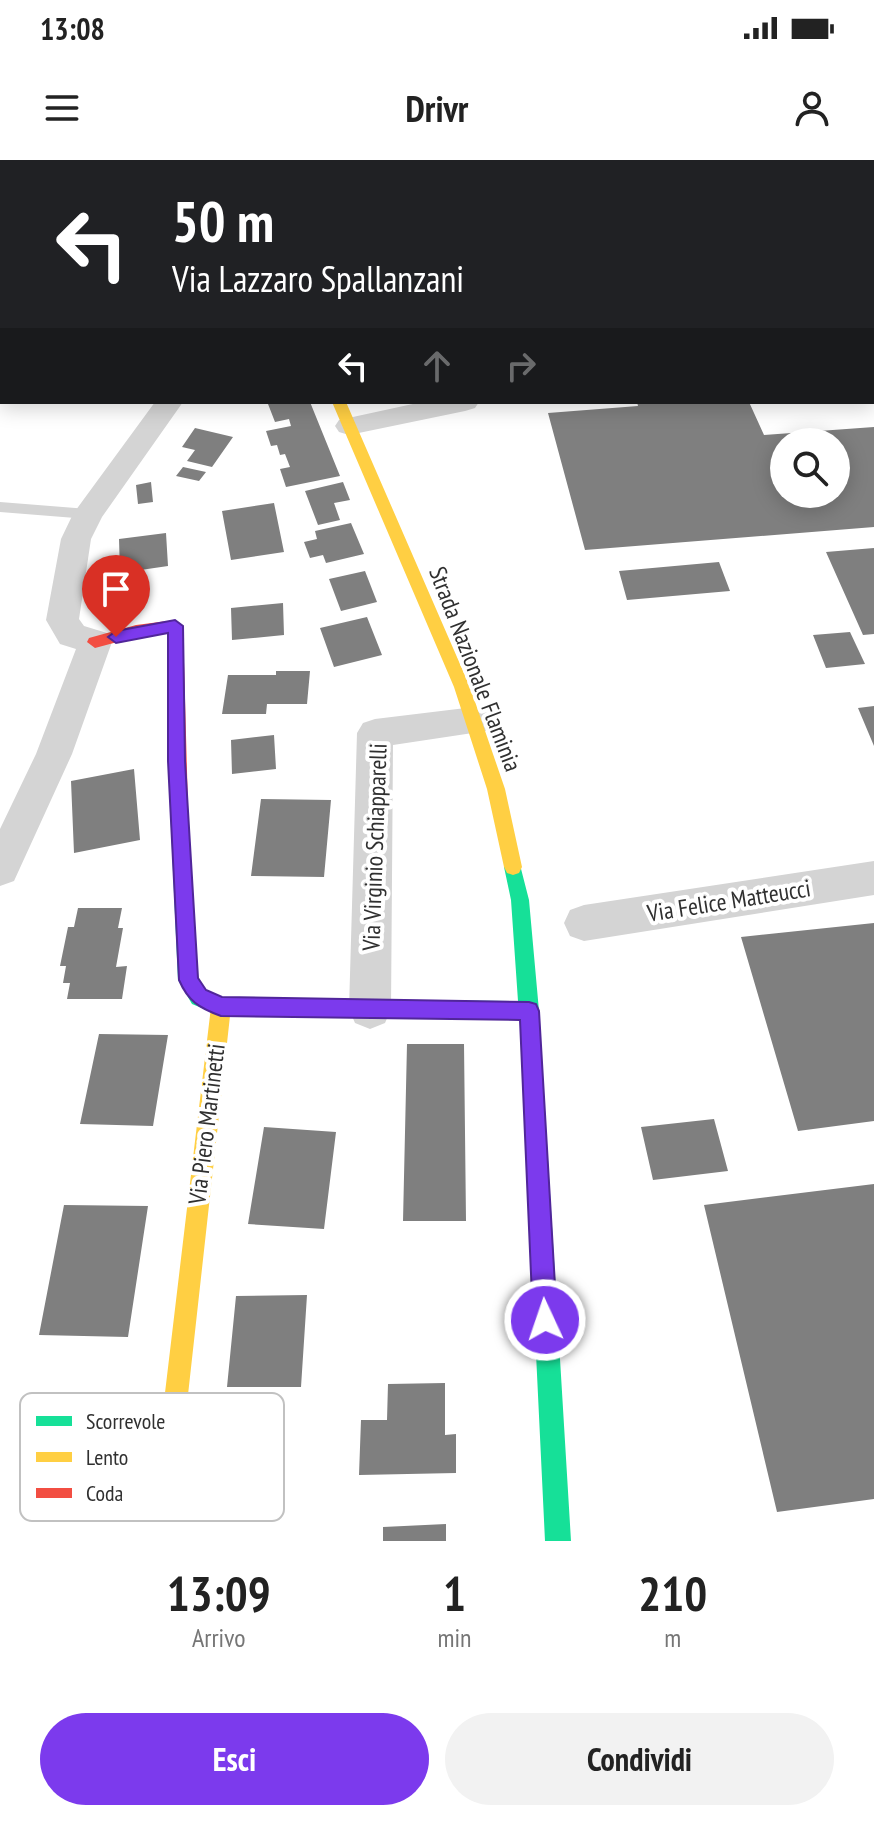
<!DOCTYPE html>
<html lang="it">
<head>
<meta charset="utf-8">
<style>
  :root { --surface:#fff; --page:#f2f2f2; --text:#222; --muted:#767676; --accent:#7c3aed }
  body { margin:0; font-family:"PT Sans Narrow",sans-serif; background:var(--page); color:var(--text); height:100vh; display:flex; flex-direction:column; font-size:30px; white-space:nowrap }
  * { box-sizing:border-box; margin:0 }
  p { font-size:26px; color:var(--muted) }
  .icon { flex:none; width:44px; height:44px; fill:none; stroke:currentColor; stroke-width:2; stroke-linecap:round; stroke-linejoin:round }
  .map { position:relative; height:1381px; overflow:hidden }
  .details { display:flex; flex-direction:column; background:var(--surface); flex:1 }
  .details>* { flex:none }
  .guide { position:absolute; left:0px; top:0px; width:874px; height:244px; box-shadow:0 4px 20px #0003; background:#202124; color:#fff; overflow:hidden }
  .fabs { position:absolute; left:770px; top:268px; display:grid; gap:16px }
  .fabs a { display:grid; place-items:center; width:80px; height:80px; border-radius:50%; background:var(--surface); box-shadow:0 4px 20px #0003; font-size:40px }
  .pin { position:absolute; display:grid; place-items:center; width:68px; height:68px; color:#fff; margin:-82px -34px; border-radius:50% 50% 50% 0; rotate:-45deg; box-shadow:0 0 8px #0007 }
  .pin .icon { rotate:45deg }
  .me { position:absolute; width:88px; margin:-44px; rotate:357deg; stroke-linejoin:round; filter:drop-shadow(0 0 6px #0008) }
  .turn { display:flex; align-items:center; gap:28px; height:168px; padding:0 40px; font-size:36px }
  .turn .icon { width:104px; height:104px; stroke-width:2.5 }
  .turn b { display:block; font-size:56px; line-height:68px }
  .lanes { display:flex; align-items:center; height:76px; padding:0 40px; background:#0003; justify-content:center; gap:40px; direction:ltr }
  .lanes .off { opacity:.35 }
  .eta { display:flex; justify-content:space-evenly; align-items:center; height:136px; text-align:center }
  .eta b { font-size:48px; font-weight:700; line-height:56px }
  .cta { display:flex; gap:16px; margin-top:auto; padding:16px 40px }
  .cta a { flex:1; height:92px; border-radius:48px; background:var(--accent); color:#fff; font-size:32px; font-weight:700; line-height:92px; text-align:center }
  .cta a+a { background:var(--page); color:var(--text) }
  .status { display:flex; justify-content:space-between; align-items:center; height:56px; padding:0 40px; background:var(--surface); direction:ltr }
  .status svg { height:22px; fill:currentColor }
  header { display:flex; justify-content:space-between; align-items:center; height:104px; padding:0 40px; background:var(--surface); font-size:36px; font-weight:700 }
  .map>svg:first-child { display:block }
  .building { fill:#7f7f7f; fill-rule:evenodd }
  .lines { fill:none; stroke-linecap:round; stroke-linejoin:round }
  .lane { fill:#d4d4d4; fill-rule:evenodd }
  .street { fill:#d4d4d4; fill-rule:evenodd }
  .fast { fill:#16e098; fill-rule:evenodd }
  .slow { fill:#ffcf43; fill-rule:evenodd }
  .jam { fill:#f24e42; fill-rule:evenodd }
  .route { fill:#7c3aed; stroke:#51269a; stroke-width:2 }
  .labels { text-anchor:middle; stroke-width:8; stroke-linejoin:round; paint-order:stroke }
  .street-label { font-size:24px; fill:#303030; stroke:#fff }
  .key { fill:#fff; stroke:#c1c1c1; stroke-width:2 }
  .key-label { font-size:22px; fill:#303030 }
</style>
</head>
<body>
<div class="status"><b>13:08</b><svg viewBox="0 0 49 12"><path d="M0 12V9h3v3zM5 12V6h3v6zM10 12V3h3v9zM15 12V0h3v12zM26 1h20v11H26zM47 4h2v5h-2z"/></svg></div>
<header><svg class="icon" aria-label="menu" viewBox="0 0 24 24"><path d="M4 6h16M4 12h16M4 18h16"/></svg>Drivr<svg class="icon" aria-label="person" viewBox="0 0 24 24"><circle cx="12" cy="8" r="4"/><path d="M4 21q1-7 8-7t8 7"/></svg></header>
<div class="map">
<svg width="874" height="1381" viewBox="0 0 874 1381">
  <rect width="100%" height="100%" fill="#fff"/>
  <path class="building" d="M310 242 340 316 286 327 280 309 290 307 285 294 280 295 277 285 271 286 266 271 291 266 289 259 275 262 268 244Z
    M637 242H749L764 275 874 267V367L585 390 548 253 638 246ZM784 282H836V334H784Z
    M195 268 233 277 212 307 187 301 195 290 182 287Z
    M183 307 206 312 199 321 176 316Z
    M151 322 153 342 138 344 136 325Z
    M343 322 350 340 334 343 340 360 318 365 305 331Z
    M274 343 284 392 231 400 222 351Z
    M351 363 364 394 326 403 323 395 310 398 304 382 317 379 315 371Z
    M166 373 168 406 120 413 119 379Z
    M874 388V474L863 475 826 392Z
    M719 402 730 431 627 440 619 411Z
    M365 411 377 442 341 451 329 419Z
    M283 443 284 475 232 480 231 448Z
    M367 457 382 495 334 507 320 468Z
    M850 472 865 504 826 508 813 475Z
    M276 511H310L307 544H267L266 554H222L228 515H276Z
    M874 546V586L858 548Z
    M274 575 276 609 232 614 231 580Z
    M134 609 140 680 74 693 71 621Z
    M261 639 331 640 324 717 251 716Z
    M78 748H122L118 768H123L116 807 127 806 122 839H67L70 823H63L66 806H60L68 767H74Z
    M874 763V961L798 971 741 777Z
    M99 874 168 875 153 966 80 964Z
    M407 884H464L466 1061H403Z
    M714 959 728 1011 653 1020 641 967Z
    M264 967 336 972 324 1069 248 1064Z
    M874 1024V1339L777 1352 704 1045Z
    M64 1045 148 1046 128 1177 39 1175Z
    M307 1135 301 1227H227L236 1136Z
    M445 1223V1275L456 1274V1313L359 1315 361 1260H387L388 1224Z
    M446 1364V1381H383V1367Z"/>
  <g class="lines">
    <path class="lane" d="M0 157 2 158V167L0 166Z
      M0 342 88 349 95 354 88 359 0 352Z"/>
    <path class="street" d="M351 0H376L350 2Z
      M625 0H651L624 2Z
      M667 0H698L699 2H668Z
      M872 54H874V68H872Z
      M155 242H183L102 357 91 379 79 459 84 466 107 473 112 482 72 594 14 721 0 726V669L36 594 76 489 60 484 46 460 61 379 73 354Z
      M422 242H479L475 248 465 251 349 275 339 272 335 266 339 260Z
      M474 547 486 551 492 561 486 571 393 585 391 849 385 863 370 869 355 863 349 849 357 573 363 563 375 559Z
      M874 701V735L584 781 570 776 564 763 570 750 584 745Z"/>
    <path class="fast" d="M2 117V125L0 126V118Z
      M179 640 185 642 188 647 198 818 206 830 222 838 518 841 511 740 504 707 507 701 513 699 519 701 529 740 539 851 571 1381H545L520 860 221 856 192 844 178 820 170 647 173 642Z"/>
    <path class="slow" d="M332 242H346L470 527 505 629 522 707 519 713 513 715 507 713 504 707 487 629 454 527Z
      M221 838 228 840 231 847 178 1325 175 1334 166 1337 157 1334 154 1325 211 847 214 840Z"/>
    <path class="jam" d="M175 460 183 466 188 647 185 652H173L170 647 167 473 136 477 95 488 87 482 89 478 136 465Z"/>
  </g>
  <path class="route" d="M175 460 183 466 185 601 198 818 206 830 222 837 529 842 536 844 539 851 557 1160 553 1169 545 1172 537 1169 533 1160 520 860 221 856C199 848 188 841 179 820L168 601V473L116 483 108 477 116 471Z"/>
  <g class="labels">
    <g class="street-label">
      <text transform="translate(475 509) rotate(69)" y="8">Strada Nazionale Flaminia</text>
      <text transform="translate(375 687) rotate(-88)" y="8">Via Virginio Schiapparelli</text>
      <text transform="translate(729 741) rotate(-9)" y="8">Via Felice Matteucci</text>
      <text transform="translate(207 964) rotate(-83)" y="8">Via Piero Martinetti</text>
    </g>
  </g>
  <rect x="20" y="1233" width="264" height="128" rx="12" class="key"/>
  <rect x="36" y="1256" width="36" height="10" fill="#16e098"/>
  <rect x="36" y="1292" width="36" height="10" fill="#ffcf43"/>
  <rect x="36" y="1328" width="36" height="10" fill="#f24e42"/>
  <g class="key-label">
    <text x="86" y="1269">Scorrevole</text>
    <text x="86" y="1305">Lento</text>
    <text x="86" y="1341">Coda</text>
  </g>
</svg>
<div class="fabs">
<a><svg class="icon" aria-label="search" viewBox="0 0 24 24"><circle cx="10" cy="10" r="6"/><path d="M15 15l6 6"/></svg></a>
</div>
<div class="pin" style="left:116px;top:477px;background:#d93025"><svg class="icon" aria-label="arrive" viewBox="0 0 24 24"><path d="M6 21V4h12l-3 4 3 4H6"/></svg></div>
<svg class="me" style="left:545px;top:1160px" viewBox="-20 -20 40 40"><circle r="17" fill="#7c3aed" stroke="#fff" stroke-width="3"/><path d="M0-11L8 9 0 5-8 9z" fill="#fff"/></svg>
<div class="guide">
<div class="turn"><svg class="icon" aria-label="left" viewBox="0 0 24 24"><path d="M17 20v-9H6M10 6l-5 5 5 5"/></svg><div><b>50 m</b>Via Lazzaro Spallanzani</div></div>
<div class="lanes"><svg class="icon" aria-label="left" viewBox="0 0 24 24"><path d="M17 20v-9H6M10 6l-5 5 5 5"/></svg><svg class="icon off" aria-label="ahead" viewBox="0 0 24 24"><path d="M12 20V5M6 11l6-6 6 6"/></svg><svg class="icon off" aria-label="right" viewBox="0 0 24 24"><path d="M7 20v-9h11M14 6l5 5-5 5"/></svg></div>
</div>
</div>
<section class="details">
<div class="eta">
<div><b>13:09</b><p>Arrivo</p></div>
<div><b>1</b><p>min</p></div>
<div><b>210</b><p>m</p></div>
</div>
<div class="cta"><a>Esci</a><a>Condividi</a></div>
</section>
</body>
</html>
